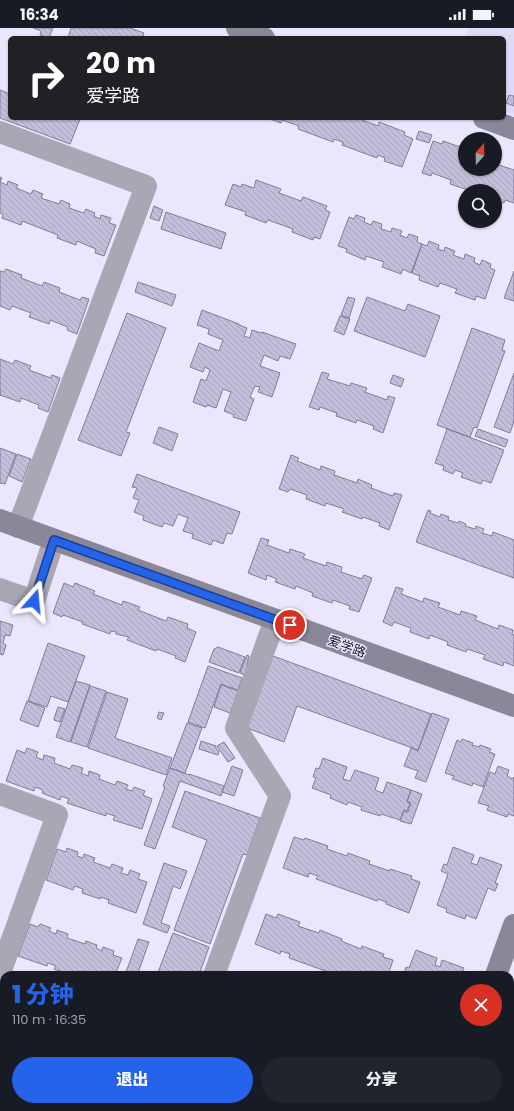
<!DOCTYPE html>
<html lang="zh">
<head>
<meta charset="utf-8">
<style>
  :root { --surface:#171b24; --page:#20242c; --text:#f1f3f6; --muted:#9ea1a6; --accent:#2563eb }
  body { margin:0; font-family:Poppins,"Noto Sans SC",sans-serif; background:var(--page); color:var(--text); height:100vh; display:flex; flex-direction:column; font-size:15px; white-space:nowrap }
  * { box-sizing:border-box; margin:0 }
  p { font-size:13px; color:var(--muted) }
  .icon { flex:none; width:22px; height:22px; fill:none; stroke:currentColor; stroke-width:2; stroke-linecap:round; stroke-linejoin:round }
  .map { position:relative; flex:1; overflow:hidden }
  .panel { position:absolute; left:0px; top:943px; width:514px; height:140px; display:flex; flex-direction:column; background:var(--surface); border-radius:12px 12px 0 0; box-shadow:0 1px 3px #0004 }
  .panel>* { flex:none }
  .hud { position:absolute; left:8px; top:8px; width:498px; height:84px; border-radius:6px; box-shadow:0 1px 3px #0004; background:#202124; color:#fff; overflow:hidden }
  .needle { width:26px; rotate:20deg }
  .controls { position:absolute; left:458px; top:104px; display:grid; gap:8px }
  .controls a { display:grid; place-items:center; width:44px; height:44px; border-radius:50%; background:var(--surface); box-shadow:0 1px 3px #0004; font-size:20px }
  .pin { position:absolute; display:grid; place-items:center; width:34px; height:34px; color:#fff; margin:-17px; border:2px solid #fff; border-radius:50%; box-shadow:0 1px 4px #0007 }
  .me { position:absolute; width:44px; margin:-22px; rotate:18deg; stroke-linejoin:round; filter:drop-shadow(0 0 3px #0008) }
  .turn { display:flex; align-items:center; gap:14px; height:84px; padding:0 12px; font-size:18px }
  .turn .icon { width:52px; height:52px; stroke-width:2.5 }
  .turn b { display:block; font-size:28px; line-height:34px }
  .round { display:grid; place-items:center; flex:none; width:42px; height:42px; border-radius:21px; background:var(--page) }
  .summary { display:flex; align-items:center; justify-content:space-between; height:68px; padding:0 12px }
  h1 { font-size:24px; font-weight:800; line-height:30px; color:var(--accent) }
  .cta { display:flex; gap:8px; margin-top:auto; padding:8px 12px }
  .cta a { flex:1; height:46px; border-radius:24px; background:var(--accent); color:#fff; font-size:16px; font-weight:800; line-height:46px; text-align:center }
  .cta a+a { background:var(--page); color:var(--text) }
  .status { display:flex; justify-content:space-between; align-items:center; height:28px; padding:0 20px; background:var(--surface); direction:ltr }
  .status svg { height:11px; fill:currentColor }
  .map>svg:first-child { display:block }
  .built { fill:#ded9f6 }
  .building { fill:url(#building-back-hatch); stroke:#817d98 }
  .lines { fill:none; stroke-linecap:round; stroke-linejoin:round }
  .street { stroke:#a9a7b4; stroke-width:22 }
  .secondary { stroke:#8a8799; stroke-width:22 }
  .primary { stroke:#747086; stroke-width:22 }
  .route-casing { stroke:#184099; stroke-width:10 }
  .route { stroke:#2563eb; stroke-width:7 }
  .labels { text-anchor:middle; stroke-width:3; stroke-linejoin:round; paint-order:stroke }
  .street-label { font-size:13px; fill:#14121c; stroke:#eae6fe }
</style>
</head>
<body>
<div class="status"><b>16:34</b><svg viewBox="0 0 49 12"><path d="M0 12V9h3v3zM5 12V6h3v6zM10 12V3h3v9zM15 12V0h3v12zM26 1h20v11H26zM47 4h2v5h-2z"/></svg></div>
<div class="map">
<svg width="514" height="1083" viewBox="0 0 514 1083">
  <defs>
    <pattern id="building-back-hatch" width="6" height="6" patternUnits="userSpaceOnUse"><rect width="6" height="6" fill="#c3bedb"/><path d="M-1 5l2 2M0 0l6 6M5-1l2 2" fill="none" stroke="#a7a2bb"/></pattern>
  </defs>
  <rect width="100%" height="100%" fill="#eae6fe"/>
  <path class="built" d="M469 0H514V86L504 83V10H465Z"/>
  <path class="building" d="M33 0H53L49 10 40 7 41 3Z
    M71 0H130L144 5 143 8 148 10H68Z
    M0 62 10 66V90H77L80 91 70 116 0 90Z
    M509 67 514 68V78L506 75Z
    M267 90H362V92L378 98 379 94 405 104 404 107 413 111 402 139 384 133 385 130 378 127 377 130 342 117 343 114 334 111 333 114 298 101 299 98 282 92 281 95Z
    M419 103 432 107 429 115 416 111Z
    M433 113 442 116 443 113 463 120 462 124 465 125V141H495V132L500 134 499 137 514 142V175L505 172 504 175 495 172V163H481L469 159 468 162 450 156 451 152 432 145 431 148 422 145Z
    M0 149 2 150 0 154 7 157 8 153 18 157 16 160 31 166 33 162 43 166 41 170 59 176 61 172 70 176 69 180 84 185 86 181 95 185 94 188 100 191 101 187 111 190 109 195 116 197 104 228 95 225 96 221 77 213 76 217 57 210 58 207 22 193 21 197 2 190 3 186 0 185Z
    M256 152 281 161 279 165 301 173 303 169 327 178 325 182 330 184 320 211 314 209 313 212 292 204 293 201 268 192 266 195 245 187 246 184 225 177 233 156 241 159 242 156 254 160Z
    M154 178 163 182 159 193 150 190Z
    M166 184 226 205 221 221 161 201Z
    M356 187 365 190 364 194 371 197 373 193 382 196 381 201 391 204 392 200 402 203 400 207 407 210 409 206 418 209 417 214 422 216 411 245 403 241 401 246 382 239 384 234 366 228 365 232 346 224 347 221 338 218 349 189 354 191Z
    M429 213 439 217 438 221 444 223 445 219 455 223 453 227 464 231 465 226 475 230 474 234 480 237 482 232 491 236 490 240 495 242 485 271 476 268 475 272 455 265 457 261 440 255 438 259 419 252 420 248 412 245 422 216 427 218Z
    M6 241 22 247 21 250 42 258 44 254 60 260 59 264 80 272 82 269 89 271 77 306 67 302 68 299 50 292 49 296 29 289 31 285 12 278 10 282 0 278V243L4 244Z
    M514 243V273L504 270Z
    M138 254 176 267 172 278 135 264Z
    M348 269 355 271 349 290 341 287Z
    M367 269 405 283 408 276 440 288 425 329 354 303Z
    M202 282 239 296V297L247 300 244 308 250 310 252 302 261 305 262 304 296 316 290 331 280 328 278 333 264 327 260 338 280 345 272 369 258 364 260 359 255 358 250 369 254 371 246 393 233 389 234 387 224 383 231 364 223 361 216 380 207 377 206 379 193 374 201 351 206 353 210 342 205 339 203 344 190 339 199 315 219 323 223 312 208 306 209 301 197 297Z
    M127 285 166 300 126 404 130 405 121 428 78 412Z
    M340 288 350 291 344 307 334 303Z
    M472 300 505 312 502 322 505 323 477 400 474 399 470 409 437 397Z
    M0 331 13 336 15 332 31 338 29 342 51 350 52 347 60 350 48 384 38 380 39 377 21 370 20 374 0 367 1 363H0Z
    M322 344 329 346 327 351 350 358 351 355 367 360 365 364 387 372 388 368 395 370 383 405 373 401 374 398 357 392 356 395 336 388 337 385 320 379 319 382 309 379Z
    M514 345V393L510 405 494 399Z
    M393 347 404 351 401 359 390 355Z
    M159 399 178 406 172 423 153 415Z
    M447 401 504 422 491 455 483 452 481 456 461 449 463 445 455 442 453 446 443 442 444 438 435 435Z
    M478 401 508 412 505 419 475 408Z
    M0 420 16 426 5 456 0 455Z
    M17 426 31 431 22 454 9 448Z
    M291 427 299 430 297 433 320 442 321 438 335 443 334 447 357 455 358 451 372 457 371 460 393 468 394 465 402 467 389 502 379 498 380 495 363 489 362 491 342 484 344 481 326 475 325 478 306 471 307 467 290 461 288 464 279 461Z
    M137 446 240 484 232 506 227 505 223 516 213 512 211 517 192 510 193 506 183 503 188 490 178 486 173 498 164 495 162 499 143 492 144 488 134 484 139 472 133 470 137 460 132 459Z
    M428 482 431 483 430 485 440 489 441 486 449 489 448 492 458 495 459 493 466 496 465 498 475 501 476 498 484 501 482 505 492 508 493 504 514 512V550L416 514Z
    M261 510 269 512 267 517 289 525 290 521 305 526 303 530 326 538 327 534 342 539 341 544 362 551 364 547 372 550 359 584 349 581 350 578 333 572 332 575 312 568 313 565 296 558 295 561 275 554 277 551 267 547 266 552 248 545Z
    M64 555 73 559 75 555 95 563 93 566 122 577 123 573 140 579 138 582 166 593 168 589 188 596 187 600 196 604 185 634 175 630 176 628 157 621 156 623 127 612 129 609 116 606V604L111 603 110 606 82 596 83 594 63 587 62 589 53 585Z
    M396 559 403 561 401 566 423 574 424 570 440 575 438 579 460 587 461 583 477 588 475 592 498 601 499 597 513 602 512 606 514 607V638L504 634 503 638 483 631 485 627 467 621 466 624 447 617 448 614 430 607 429 611 410 604 411 600 394 594 392 598 383 594Z
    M0 593 13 597 10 608 5 607 3 615 6 617 3 627 0 626Z
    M48 615 85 628 68 674 51 668 47 679 28 673Z
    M218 619 245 629 239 645 209 634 214 621Z
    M247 627 249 628 245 647 240 645Z
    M273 628 431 686 418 722 297 678 284 714 247 700Z
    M208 638 242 650 238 662 221 656 205 700 188 694Z
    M76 653 90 657 70 714 56 709Z
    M221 657 238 663 230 685 214 679Z
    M90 658 106 663 87 719 71 714Z
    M107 664 128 671 115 710 172 730 166 747 88 720Z
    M27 673 45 680 38 699 20 692Z
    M58 679 65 681 60 694 54 692V691Z
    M159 684 164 685 161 692 157 690Z
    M432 685 449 691 426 754 415 750 418 743 404 738 411 720 418 723Z
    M187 695 202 700 185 745 170 740Z
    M462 711 473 715 472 717 479 719 480 717 491 721 489 724 495 726 483 759 473 755 472 758 452 751 454 748 445 745 457 712 461 714Z
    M201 713 216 718V721L219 723 218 727 199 721Z
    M224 714 235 730 228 734 217 718Z
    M27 720 38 724 36 729 43 732 44 727 55 730 54 735 70 741 72 737 83 740 81 745 88 748 89 743 100 747 99 751 115 757 117 753 128 757 126 761 132 763 134 759 145 763 143 767 152 771 142 801 113 792 115 788 106 785V788L67 775 69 771 61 768 60 772 42 765 43 762 35 759 34 763 6 753 17 722 25 725Z
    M323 730 347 739 343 751 350 753 355 742 379 750 375 762 383 765 387 754 411 762 407 774 410 775 407 783 404 782 400 792 381 786 380 788 361 782 362 779 348 774 347 777 330 770 331 767 312 760 316 750 313 749 316 740 319 741Z
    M232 738 243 742 234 768 222 764Z
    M498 738 509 742 507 748 513 751 514 749V788L508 786 507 789 487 782 489 778 478 775 490 744 495 746Z
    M170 740 189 747V746L224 758 221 768 180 753 155 821 144 817 165 759 163 758Z
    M411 762 422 766 411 796 400 793 404 783 408 784 411 775 407 773Z
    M185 763 260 790 247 827 243 826 210 916 174 902 207 812 172 799Z
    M294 809 304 812 305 810 328 818 327 821 347 828 348 825 370 833 369 836 390 843V841L412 848 411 851 420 854 409 885 386 876V874L378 871 377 873 316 851 318 848 309 845 308 849 283 840Z
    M453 819 474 827 471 835 477 837 480 829 502 837 495 855 498 856 495 863 488 860 476 891 466 887 465 891 446 884 447 881 437 877 448 846 441 843 444 836 447 837Z
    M67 820 78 824 77 828 83 830 84 826 95 830 93 834 110 840 112 836 123 840 121 845 128 847 130 842 140 846 138 851 147 854 136 885 108 875 109 872 101 869 100 871 82 865 83 861 75 858 73 862 46 852 57 821 66 824Z
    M164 835 187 843 180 861 173 858 161 895 170 898 167 905 143 896Z
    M266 886 276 890 278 886 300 894 298 898 319 905 320 902 342 911 341 913 361 921 362 918 384 926 383 929 393 932 388 947H337L289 930 290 926 281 923 280 926 255 916Z
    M30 896 38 899 40 896 51 900 49 903 56 906 57 902 68 906 67 910 85 916 86 913 97 917 96 920 102 923 103 919 114 923 113 927 122 930 115 947H81L74 945V947H71L54 941 56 938 48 935 47 938 18 928Z
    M173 905 209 919 199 947H157Z
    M138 911 149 914 138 945 141 946V947H125Z
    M416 922 437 930 435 937 440 939 442 932 464 940 461 947 404 946 406 939 409 940Z
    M2 973H4V1008L0 1007V978Z
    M2 1054 4 1055V1079H59L67 1082 66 1083H0V1057Z
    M237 1079H287L286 1083H248Z
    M302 1079H340L339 1083H301Z
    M364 1079H408L406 1083H362Z"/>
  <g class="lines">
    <path class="street" d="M0 104 146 158 18 499
      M0 561 34 573 54 512
      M0 766 57 787 0 945
      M214 947 280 768 236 700 275 592"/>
    <path class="secondary" d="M237 0 264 10
      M484 90 514 101
      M0 492 514 678
      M496 947 514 897
      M447 1083 448 1079"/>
    <path class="primary" d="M510 1026 514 1015
      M489 1083 490 1079"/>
  </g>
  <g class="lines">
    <g class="route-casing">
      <path id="route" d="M34 573 54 512 290 597"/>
    </g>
    <use href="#route" class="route"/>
  </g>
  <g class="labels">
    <g class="street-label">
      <text transform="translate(347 618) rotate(20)" y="5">爱学路</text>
    </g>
  </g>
</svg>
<div class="controls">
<a><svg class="needle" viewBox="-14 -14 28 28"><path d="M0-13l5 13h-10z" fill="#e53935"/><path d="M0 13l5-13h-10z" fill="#9ea1a6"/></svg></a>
<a><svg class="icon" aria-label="search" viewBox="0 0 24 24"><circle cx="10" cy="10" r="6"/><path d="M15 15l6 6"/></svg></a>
</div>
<div class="pin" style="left:290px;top:597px;background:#d93025"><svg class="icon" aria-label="arrive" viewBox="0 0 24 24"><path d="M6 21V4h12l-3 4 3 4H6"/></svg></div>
<svg class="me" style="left:34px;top:573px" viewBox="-20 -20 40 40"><path d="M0-17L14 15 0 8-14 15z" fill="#2563eb" stroke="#fff" stroke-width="4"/></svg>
<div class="hud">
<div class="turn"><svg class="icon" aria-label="right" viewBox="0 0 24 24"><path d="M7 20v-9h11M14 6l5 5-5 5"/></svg><div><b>20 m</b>爱学路</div></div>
</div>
<section class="panel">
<div class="summary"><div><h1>1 分钟</h1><p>110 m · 16:35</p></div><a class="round" style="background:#d93025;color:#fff"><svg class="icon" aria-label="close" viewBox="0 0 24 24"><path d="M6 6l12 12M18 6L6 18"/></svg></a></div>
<div class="cta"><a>退出</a><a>分享</a></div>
</section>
</div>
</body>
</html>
